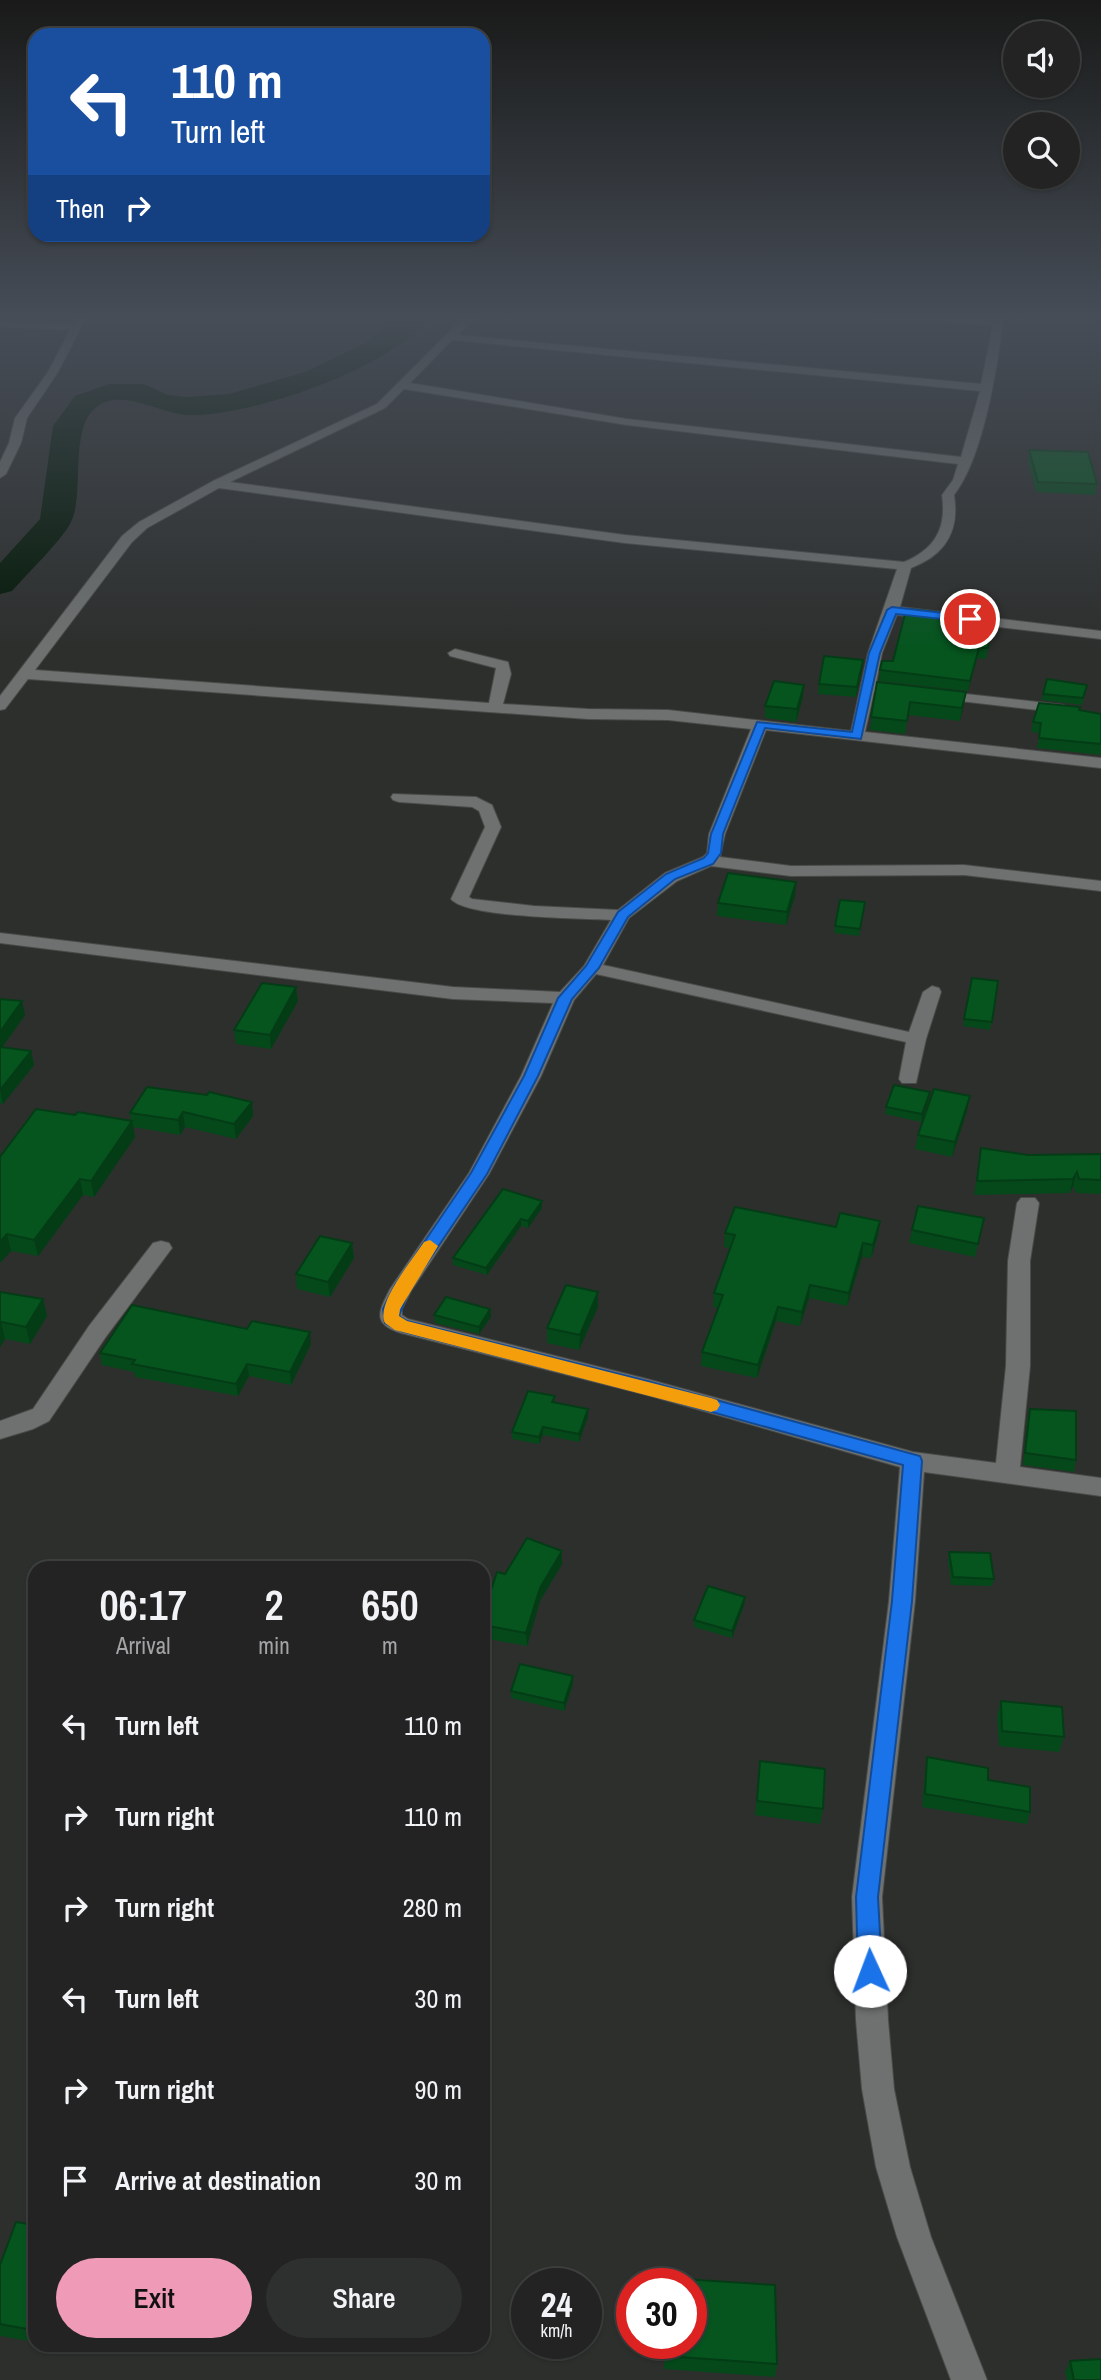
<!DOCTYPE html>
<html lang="en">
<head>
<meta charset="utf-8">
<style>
  :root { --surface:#222322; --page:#2e2f2f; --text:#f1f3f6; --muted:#a2a4a5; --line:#3f4040; --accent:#ef9ab7 }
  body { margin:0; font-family:"Archivo Narrow",sans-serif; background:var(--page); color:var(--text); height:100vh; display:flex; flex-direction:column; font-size:26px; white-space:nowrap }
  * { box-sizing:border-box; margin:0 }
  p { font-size:23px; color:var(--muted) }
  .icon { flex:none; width:38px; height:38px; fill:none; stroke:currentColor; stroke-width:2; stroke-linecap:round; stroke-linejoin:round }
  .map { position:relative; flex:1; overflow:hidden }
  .details { position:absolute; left:28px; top:1561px; width:462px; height:791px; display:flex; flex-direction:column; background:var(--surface); border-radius:21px; box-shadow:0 2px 5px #0004,0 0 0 2px var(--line) }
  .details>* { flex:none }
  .banner { position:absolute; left:28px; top:28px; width:462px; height:214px; border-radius:21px; box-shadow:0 2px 5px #0004,0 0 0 2px var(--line); background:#1a4fa0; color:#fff; overflow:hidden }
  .buttons { position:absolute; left:1003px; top:21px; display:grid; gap:14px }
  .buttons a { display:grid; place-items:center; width:77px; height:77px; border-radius:50%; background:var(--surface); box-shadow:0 2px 5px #0004,0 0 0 2px var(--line); font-size:35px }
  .speed { position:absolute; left:511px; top:2268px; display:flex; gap:14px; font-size:35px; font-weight:700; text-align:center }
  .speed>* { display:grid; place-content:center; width:91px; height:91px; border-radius:50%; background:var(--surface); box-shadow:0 2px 5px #0004,0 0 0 2px var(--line); line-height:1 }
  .speed small { font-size:18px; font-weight:400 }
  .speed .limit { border:10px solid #d22; background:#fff; color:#111 }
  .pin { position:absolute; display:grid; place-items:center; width:60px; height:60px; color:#fff; margin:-30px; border:4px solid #fff; border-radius:50%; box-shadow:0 2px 7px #0007 }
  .me { position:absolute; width:77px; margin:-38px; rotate:358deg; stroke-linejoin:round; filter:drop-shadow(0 0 5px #0008) }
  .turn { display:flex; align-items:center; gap:24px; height:147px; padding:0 28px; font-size:32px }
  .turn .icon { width:91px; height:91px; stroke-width:2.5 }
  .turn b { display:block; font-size:49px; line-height:60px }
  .then { display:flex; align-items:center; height:66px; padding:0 28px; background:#0003; gap:14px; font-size:26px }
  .eta { display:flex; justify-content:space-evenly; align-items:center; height:119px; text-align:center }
  .eta b { font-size:42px; font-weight:600; line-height:49px }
  .cta { display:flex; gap:14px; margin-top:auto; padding:14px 28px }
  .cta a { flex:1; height:80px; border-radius:42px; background:var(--accent); color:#111; font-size:28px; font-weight:600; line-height:80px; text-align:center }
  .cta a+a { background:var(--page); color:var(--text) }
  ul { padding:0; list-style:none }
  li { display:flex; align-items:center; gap:21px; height:91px; padding:0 28px }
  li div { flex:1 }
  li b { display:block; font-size:26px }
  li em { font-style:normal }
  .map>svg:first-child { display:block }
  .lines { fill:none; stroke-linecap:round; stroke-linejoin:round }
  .river { fill:#041907; fill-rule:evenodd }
  .street-casing { stroke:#494b49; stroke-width:2 }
  .street { fill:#6e716f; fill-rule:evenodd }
  .wall { fill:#05491b }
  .shaded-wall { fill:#043c16 }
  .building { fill:#06551f; stroke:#043c16; stroke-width:2 }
  .route { fill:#1a73e8; stroke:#114b97; stroke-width:2 }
  .slow { fill:#f59e0b }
</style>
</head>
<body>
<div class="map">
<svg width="1101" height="2380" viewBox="0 0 1101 2380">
  <rect width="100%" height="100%" fill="#2d2f2d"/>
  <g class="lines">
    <path class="river" d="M404 314H433C396 367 249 418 186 415 159 413 118 386 94 409 69 433 85 494 71 522 63 539 26 575 12 591L0 594V563L40 519 53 426 75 396 109 384H144L168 395 187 397 229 394 305 372 366 343Z"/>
    <g class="street-casing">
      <path id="street" d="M78 314H88L58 372 27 418 21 443 6 474 0 478V462L9 443 15 418 48 372 70 330 0 327V321L73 324Z
        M467 314H478L458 335 981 384 993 325 864 317 859 314 993 319 994 314H1004C998 363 984 457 954 495 960 532 945 555 911 568L900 607 1101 631V639L897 615 882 653 876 683 904 687 911 691 904 695 874 692 865 732 1101 758V768L766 730 725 834 720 857 791 866 964 865 1101 881V891L964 875 791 876 711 866 677 881 629 918 603 965 909 1032 923 992 932 986 939 988 941 992 926 1039 916 1083H902L899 1079 906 1042 596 974 574 1000 541 1076 489 1174 411 1291 402 1309V1315L408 1319 647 1379 913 1452 996 1463 1006 1366 1008 1261 1017 1203 1021 1198H1035L1039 1203 1030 1261V1366L1020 1467 1101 1478V1496L924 1472 915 1601 882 1897 888 2020 894 2089 910 2167 931 2237 987 2380H951L897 2237 876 2167 862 2089 856 2020 852 1897 889 1601 900 1467 647 1395 401 1333C371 1324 379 1311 390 1289L469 1173 521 1076 553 1003 453 999 0 943V933L453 987 560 992 584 966 611 920C582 918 467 918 451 899L485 827 479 811 472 807 399 802 393 800 391 797 393 794 476 797 492 805 501 827 469 897 472 899 534 906 618 910 665 873 703 857 707 853 709 834 751 729 668 720 588 719 28 679 5 709 0 710V696L122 536 139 522 213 481 377 404ZM452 340 980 391 961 457 627 419 410 383ZM404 389 627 425 958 464 953 480 942 495C947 528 935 549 904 562L625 535 230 482 385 408ZM219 488 625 543 897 569 868 653 851 731 668 710 588 709 503 704 511 674 508 662 455 649 448 653 450 656 496 668 489 703 35 670 132 542 147 528Z
        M939 691 1064 705 1071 709 1064 713 934 698 932 695 934 692Z
        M161 1241 169 1243 172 1248 105 1338 49 1421 33 1429 0 1439V1421L33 1409 89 1326 153 1243Z"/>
    </g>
    <use href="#street" class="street"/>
  </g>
  <path class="wall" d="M1029 450 1097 484 1095 495 1036 492 1028 460Z
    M937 618 992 624 986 659 977 658 968 691 879 681 880 670 893 661Z
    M862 670 856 697 818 694 819 684Z
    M877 682 966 692 960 721 908 715 905 734 870 730Z
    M1086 691 1082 705 1041 700 1043 694Z
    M803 697 796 722 765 718V706Z
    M1079 710 1101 714V755L1037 748 1040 733 1031 732 1033 722Z
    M796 882 795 896 786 925 717 916 718 903Z
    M865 902 859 936 834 933 835 926Z
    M972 978 998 981 990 1030 963 1026Z
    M296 987 298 1001 271 1049 236 1044 234 1030Z
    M0 999 25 1015 2 1048 31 1051 34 1065 3 1104 0 1103Z
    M929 1099 921 1122 885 1114 886 1107Z
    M252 1102 253 1116 236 1139 185 1127 180 1135 133 1127 135 1137 94 1197 83 1195 38 1256 11 1251 0 1263V1157L75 1115 131 1121 130 1113Z
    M967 1111 952 1157 915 1149 918 1135Z
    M981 1148 1028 1155 1101 1154V1194L1076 1193 1073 1186 1070 1193 974 1195Z
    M503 1189 542 1208 528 1228 521 1226 487 1275 453 1265V1258Z
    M880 1221 878 1235 871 1258 862 1257 847 1306 809 1298 800 1326 776 1321 757 1378 701 1366 702 1352 719 1308 713 1307 714 1293 730 1248 724 1247 725 1233 836 1227Z
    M912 1230 981 1231 975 1257 909 1243Z
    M352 1243 354 1258 330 1297 297 1289 296 1274Z
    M0 1292 43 1299 47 1316 30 1344 5 1339 0 1347Z
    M598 1292V1307L579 1350 547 1343V1328Z
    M490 1309 491 1317 479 1334 435 1323 434 1315Z
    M311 1344 291 1385 249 1376 238 1396 135 1377 134 1372 102 1365 100 1353Z
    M555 1403 588 1417 579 1442 543 1435 539 1444 512 1439V1432Z
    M1030 1409 1076 1460 1074 1472 1023 1465 1027 1420Z
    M949 1552 994 1579 992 1586 951 1585 948 1560Z
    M562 1564 540 1601 527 1646 483 1638V1614L505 1574Z
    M745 1597 744 1605 732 1638 694 1627V1620Z
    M573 1676V1684L564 1711 511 1698V1691Z
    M1001 1701 1064 1737 1059 1752 999 1746 997 1716Z
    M927 1757 988 1780 1030 1812 1027 1824 922 1807 925 1770Z
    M760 1761 823 1809 820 1824 755 1815Z
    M35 2225V2342L0 2336V2265Z
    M664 2343H691L777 2364 775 2377 664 2369Z
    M1070 2361 1101 2380H1067L1065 2372Z"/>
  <path class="shaded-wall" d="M979 648 977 658 968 691 970 681Z
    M863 660 862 670 856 697 857 687Z
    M804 685 803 697 796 722 797 709Z
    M966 692 964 705 960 721 962 708Z
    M796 882 795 896 786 925 787 912Z
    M296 987 298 1001 271 1049 270 1035Z
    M22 1001 25 1015 0 1050V1032Z
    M31 1051 34 1065 3 1104 0 1090Z
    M930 1092 929 1099 921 1122 922 1114Z
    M970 1096 967 1111 952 1157 955 1142Z
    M252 1102 253 1116 236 1139 234 1124Z
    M183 1112 185 1127 180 1135 178 1120Z
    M132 1121 135 1137 94 1197 91 1181Z
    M1077 1172 1073 1186 1070 1193 1073 1179Z
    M80 1179 83 1195 38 1256 34 1240Z
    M542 1201V1208L528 1228V1221Z
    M521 1219V1226L487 1275 486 1268Z
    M880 1221 878 1235 871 1258 873 1245Z
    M7 1234 11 1251 0 1263V1242Z
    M352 1243 354 1258 330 1297 328 1282Z
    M863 1243 862 1257 847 1306 849 1293Z
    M810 1285 809 1298 800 1326 802 1312Z
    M598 1292V1307L579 1350 580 1335Z
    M43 1299 47 1316 30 1344 26 1327Z
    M778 1307 776 1321 757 1378 758 1365Z
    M490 1309 491 1317 479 1334V1327Z
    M1 1322 5 1339 0 1347V1324Z
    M310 1332 311 1344 291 1385 290 1372Z
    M247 1364 249 1376 238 1396 236 1384Z
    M588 1409V1417L579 1442V1434Z
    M543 1427V1435L539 1444V1437Z
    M562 1551V1564L540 1601 527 1646 526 1633 540 1588Z
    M745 1597 744 1605 732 1638V1631Z
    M573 1676V1684L564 1711V1703Z
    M35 2320V2338L32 2330Z"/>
  <path class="building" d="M1029 450 1088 452 1097 484 1038 482Z
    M909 609 936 612 937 618 992 624 988 648H979L970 681 880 670 882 661H893L905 614 908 615Z
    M824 656 863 660 857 687 819 684Z
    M1047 679 1087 685 1083 698 1043 694Z
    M774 681 804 685 797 709 765 706Z
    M877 682 966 692 962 708 910 702 907 721 871 717Z
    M1039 703 1080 707 1079 710 1101 714V744L1039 738 1041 723 1033 722Z
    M728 873 796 882 787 912 718 903Z
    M840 900 865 902 860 929 835 926Z
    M972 978 998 981 992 1022 964 1019Z
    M262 983 296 987 270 1035 234 1030Z
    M0 999 22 1001 0 1032Z
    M0 1047 31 1051 0 1090Z
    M894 1085 930 1092 922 1114 886 1107Z
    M147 1087 207 1095 209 1092 252 1102 234 1124 183 1112 178 1120 130 1113Z
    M934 1089 970 1096 955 1142 918 1135Z
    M36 1109 75 1115 78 1112 132 1121 91 1181 80 1179 34 1240 7 1234 0 1242V1157Z
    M981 1148 1028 1155 1101 1154V1180L1079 1179 1077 1172 1073 1179 977 1181Z
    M503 1189 542 1201 528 1221 521 1219 486 1268 453 1258Z
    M918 1206 984 1218 978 1244 912 1230Z
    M735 1207 836 1227 840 1213 880 1221 873 1245 863 1243 849 1293 810 1285 802 1312 778 1307 758 1365 702 1352 723 1295 714 1293 735 1235 725 1233Z
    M320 1236 352 1243 328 1282 296 1274Z
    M566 1285 598 1292 580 1335 547 1328Z
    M0 1292 43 1299 26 1327 1 1322 0 1324Z
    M446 1297 490 1309 479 1327 434 1315Z
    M132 1305 247 1329 252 1321 310 1332 290 1372 247 1364 236 1384 132 1364 135 1360 100 1353Z
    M528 1391 555 1396 552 1402 588 1409 579 1434 543 1427 539 1437 512 1432Z
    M1030 1409 1076 1411V1460L1025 1453Z
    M527 1538 562 1551 540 1588 526 1633 483 1625V1614L497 1572 505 1574Z
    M949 1552 990 1553 994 1579 953 1577Z
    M708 1586 745 1597 732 1631 694 1620Z
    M520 1664 573 1676 564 1703 511 1691Z
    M1001 1701 1062 1707 1064 1737 1002 1731Z
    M927 1757 988 1768V1780L1030 1787V1812L925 1794Z
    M760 1761 825 1769 823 1809 757 1801Z
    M16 2222 35 2225V2320L32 2330 0 2324V2265Z
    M667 2278 775 2285 777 2364 665 2356V2343H691V2284H667Z
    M1101 2359V2380H1074L1070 2361Z"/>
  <linearGradient id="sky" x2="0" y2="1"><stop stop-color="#191a19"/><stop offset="0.49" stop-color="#464d57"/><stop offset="1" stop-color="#464d57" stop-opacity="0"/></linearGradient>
  <rect width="1101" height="647" fill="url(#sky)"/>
  <path class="route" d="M892 607 970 616 976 619 970 622 896 614 880 653 861 739 765 728 723 834 721 853 713 864 675 879 628 917 599 968 572 999 538 1076 487 1174 409 1290 399 1316 407 1321 647 1381 920 1456 922 1461 912 1601 878 1897 882 1971 878 1979 870 1982 862 1979 858 1971 856 1897 892 1601 903 1465 647 1394 401 1331 385 1323 383 1309 395 1285 471 1173 524 1076 558 998 586 966 618 912 666 874 704 858 708 853 711 834 757 722 852 732 869 653 887 610Z"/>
  <path class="slow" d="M430 1240 438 1246 400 1309 399 1316 407 1321 711 1398 717 1400 720 1405 717 1410 711 1412 395 1330 385 1323C375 1304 413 1259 424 1242Z"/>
</svg>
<div class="buttons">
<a><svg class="icon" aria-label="sound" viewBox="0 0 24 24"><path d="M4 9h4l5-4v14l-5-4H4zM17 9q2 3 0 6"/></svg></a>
<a><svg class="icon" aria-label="search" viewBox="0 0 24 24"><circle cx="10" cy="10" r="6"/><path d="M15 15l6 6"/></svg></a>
</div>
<div class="speed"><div>24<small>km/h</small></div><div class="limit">30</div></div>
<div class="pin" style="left:970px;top:619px;background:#d93025"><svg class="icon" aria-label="arrive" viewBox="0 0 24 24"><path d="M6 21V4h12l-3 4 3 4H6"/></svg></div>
<svg class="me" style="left:870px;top:1971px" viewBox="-20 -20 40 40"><circle r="19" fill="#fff"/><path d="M0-13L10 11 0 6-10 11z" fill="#1a73e8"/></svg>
<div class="banner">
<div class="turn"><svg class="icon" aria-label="left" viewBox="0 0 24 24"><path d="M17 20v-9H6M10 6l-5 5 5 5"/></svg><div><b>110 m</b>Turn left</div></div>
<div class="then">Then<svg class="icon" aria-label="right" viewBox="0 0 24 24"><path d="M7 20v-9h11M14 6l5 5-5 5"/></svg></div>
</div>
<section class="details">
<div class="eta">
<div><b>06:17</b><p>Arrival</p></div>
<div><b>2</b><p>min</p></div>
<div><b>650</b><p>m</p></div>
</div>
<ul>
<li><svg class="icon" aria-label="left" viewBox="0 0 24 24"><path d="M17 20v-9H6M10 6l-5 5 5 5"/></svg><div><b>Turn left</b></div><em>110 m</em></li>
<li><svg class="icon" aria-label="right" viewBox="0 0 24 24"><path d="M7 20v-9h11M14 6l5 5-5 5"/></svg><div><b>Turn right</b></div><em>110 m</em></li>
<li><svg class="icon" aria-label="right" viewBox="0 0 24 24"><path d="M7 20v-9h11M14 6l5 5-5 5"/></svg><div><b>Turn right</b></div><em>280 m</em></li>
<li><svg class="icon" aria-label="left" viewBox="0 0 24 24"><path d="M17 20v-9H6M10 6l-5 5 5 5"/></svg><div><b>Turn left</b></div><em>30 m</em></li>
<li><svg class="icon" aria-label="right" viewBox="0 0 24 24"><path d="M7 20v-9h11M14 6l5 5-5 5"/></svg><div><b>Turn right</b></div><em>90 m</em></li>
<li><svg class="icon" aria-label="arrive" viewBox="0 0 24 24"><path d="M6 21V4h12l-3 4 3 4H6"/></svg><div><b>Arrive at destination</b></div><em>30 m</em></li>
</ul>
<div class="cta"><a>Exit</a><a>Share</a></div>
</section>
</div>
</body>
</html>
